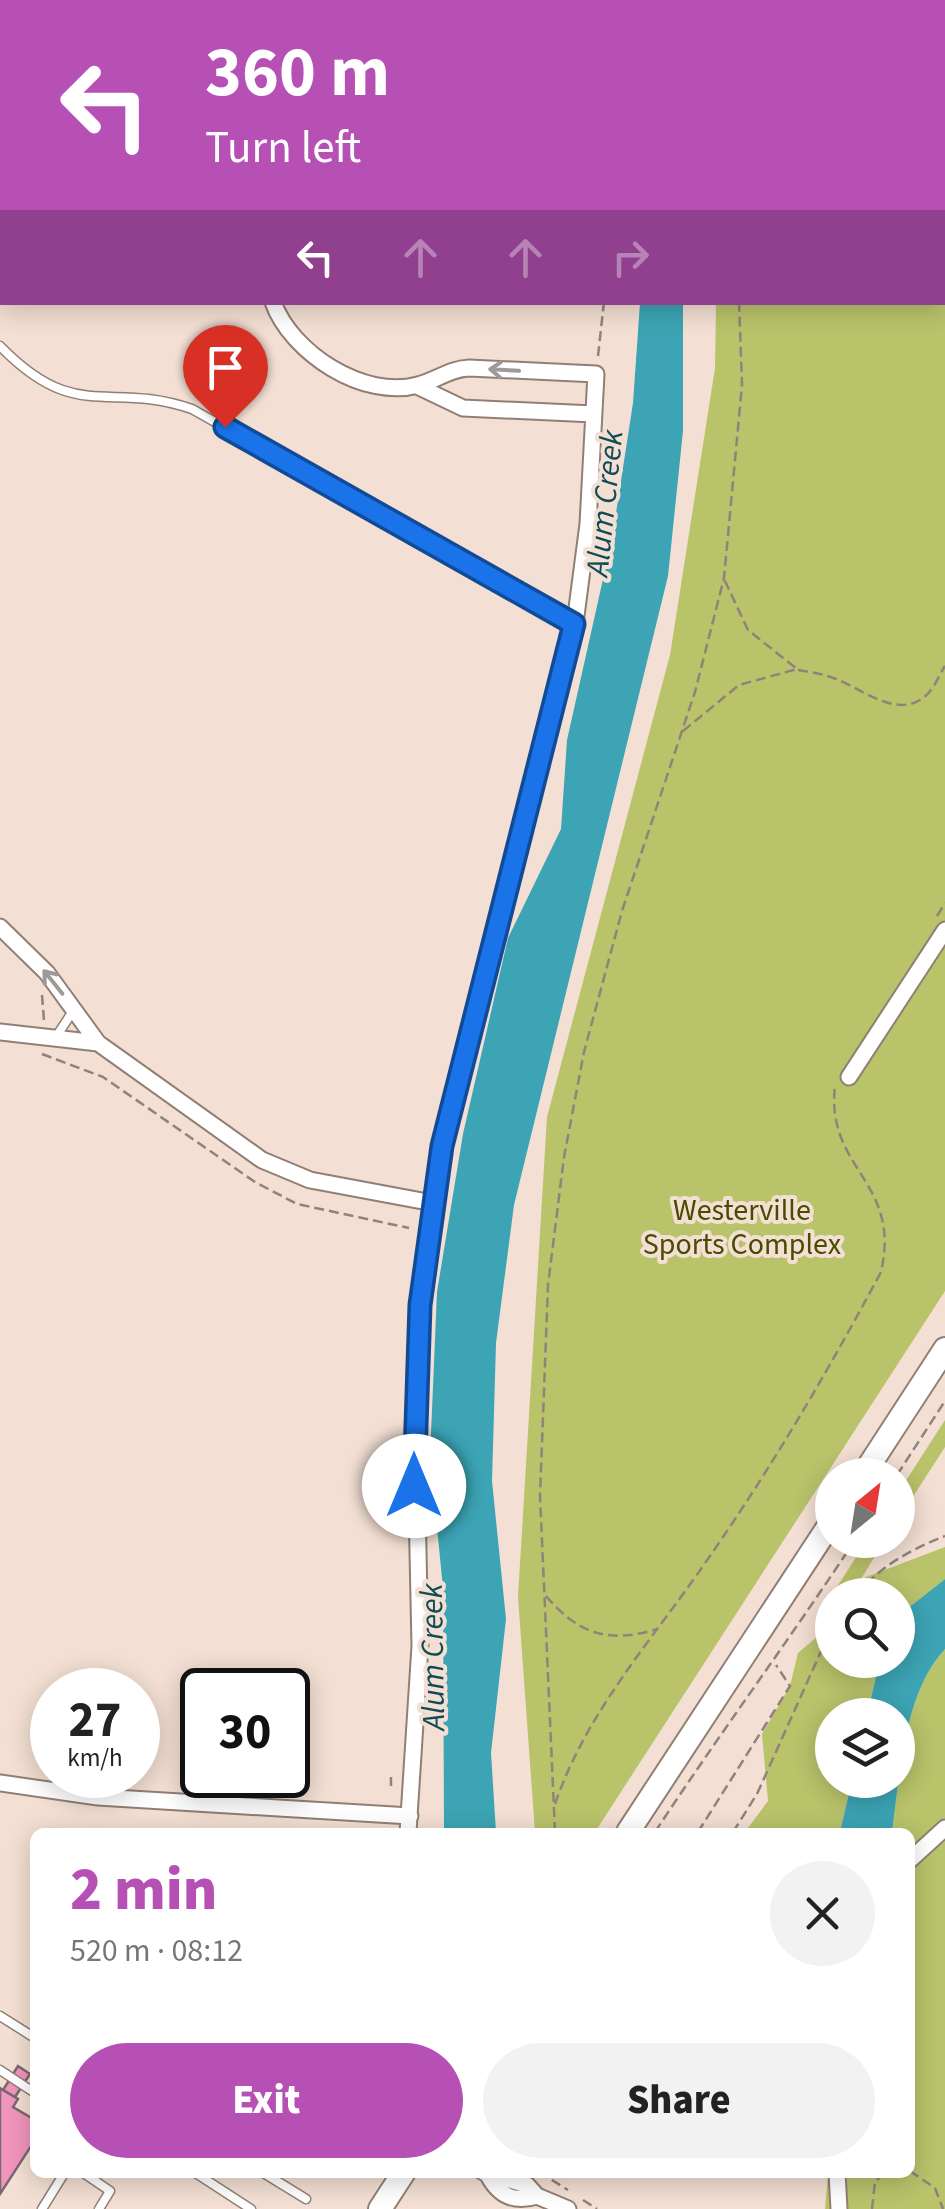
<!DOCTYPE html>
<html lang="en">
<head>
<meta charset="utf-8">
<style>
  :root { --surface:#fff; --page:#f2f2f2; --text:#222; --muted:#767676; --accent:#b650b5 }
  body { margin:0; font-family:"Source Sans 3",sans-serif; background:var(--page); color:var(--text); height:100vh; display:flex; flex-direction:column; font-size:38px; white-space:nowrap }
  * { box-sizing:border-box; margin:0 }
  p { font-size:32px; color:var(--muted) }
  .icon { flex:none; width:55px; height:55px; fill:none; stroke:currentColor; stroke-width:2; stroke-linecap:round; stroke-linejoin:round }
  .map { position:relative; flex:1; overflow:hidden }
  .details { position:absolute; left:30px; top:1828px; width:885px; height:350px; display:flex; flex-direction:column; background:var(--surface); border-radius:15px; box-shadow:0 5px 25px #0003 }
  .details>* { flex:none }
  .top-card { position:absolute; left:0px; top:0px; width:945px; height:305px; box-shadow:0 5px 25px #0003; background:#b650b5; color:#fff; overflow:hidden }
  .needle { width:65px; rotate:30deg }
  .buttons { position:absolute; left:815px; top:1458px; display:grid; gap:20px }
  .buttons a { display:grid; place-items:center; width:100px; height:100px; border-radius:50%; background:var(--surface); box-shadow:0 5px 25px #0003; font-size:50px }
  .speed { position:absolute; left:30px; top:1668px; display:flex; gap:20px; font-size:50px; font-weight:700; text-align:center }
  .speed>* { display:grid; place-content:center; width:130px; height:130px; border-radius:50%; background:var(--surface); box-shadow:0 5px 25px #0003; line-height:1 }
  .speed small { font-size:25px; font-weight:400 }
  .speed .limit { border:5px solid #111; border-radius:15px; background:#fff; color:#111 }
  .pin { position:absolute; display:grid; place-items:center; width:85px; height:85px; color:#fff; margin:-102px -42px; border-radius:50% 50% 50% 0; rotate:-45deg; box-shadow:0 0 10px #0007 }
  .pin .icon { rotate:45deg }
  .me { position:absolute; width:110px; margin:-55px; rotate:0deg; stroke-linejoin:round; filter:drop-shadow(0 0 8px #0008) }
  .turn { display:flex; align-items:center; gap:35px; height:210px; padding:0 40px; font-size:45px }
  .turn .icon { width:130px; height:130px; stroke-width:2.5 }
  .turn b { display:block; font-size:70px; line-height:85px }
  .lanes { display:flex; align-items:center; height:95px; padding:0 40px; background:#0003; justify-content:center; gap:50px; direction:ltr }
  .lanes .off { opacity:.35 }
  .round { display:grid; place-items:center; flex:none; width:105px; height:105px; border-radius:52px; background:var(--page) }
  .overview { display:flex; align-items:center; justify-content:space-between; height:170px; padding:0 40px }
  h1 { font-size:60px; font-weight:800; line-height:75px; color:var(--accent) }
  .button { display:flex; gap:20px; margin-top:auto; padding:20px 40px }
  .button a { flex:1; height:115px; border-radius:60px; background:var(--accent); color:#fff; font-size:40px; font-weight:800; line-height:115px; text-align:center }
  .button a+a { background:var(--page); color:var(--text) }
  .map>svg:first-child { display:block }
  .green { fill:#b9c36a }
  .water { fill:#3ca4b4 }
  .building { fill:#f195bc; stroke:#7b676f; stroke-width:2.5 }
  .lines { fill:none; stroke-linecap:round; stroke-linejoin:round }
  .lane-casing { stroke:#917f74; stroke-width:11 }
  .street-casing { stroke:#917f74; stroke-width:19 }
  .secondary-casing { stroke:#917f74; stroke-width:26 }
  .path { stroke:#8f837a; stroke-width:2.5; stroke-dasharray:10 5; stroke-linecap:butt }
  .lane { stroke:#fff; stroke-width:8 }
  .street { stroke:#fff; stroke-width:15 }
  .secondary { stroke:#fff; stroke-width:22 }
  .oneway { stroke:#9e9a98 }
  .route-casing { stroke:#114b97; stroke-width:25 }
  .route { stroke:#1a73e8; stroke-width:18 }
  .labels { text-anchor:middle; stroke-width:8; stroke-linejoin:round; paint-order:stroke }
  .park-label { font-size:30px; fill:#474c00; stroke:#f3dfd3 }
  .water-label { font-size:32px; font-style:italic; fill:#0e4b54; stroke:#f3dfd3 }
</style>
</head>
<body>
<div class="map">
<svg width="945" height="2209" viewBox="0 0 945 2209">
  <rect width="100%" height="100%" fill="#f3dfd3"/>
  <path class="green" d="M722 0H945V1291L595 1832H535L518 1597 547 1117 670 655 715 368 716 303 942 302V2Z
    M945 1420V1447L898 1520V1493Z
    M867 1540H885L861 1579 945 1547V1579L898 1616V1595H845L835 1590Z
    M832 1624V1660H880L867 1715H832V1780H852L840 1832H745L768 1801 762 1734 790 1686 798 1653Z
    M945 1649V2209H825L828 2173 910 2172V1832H892C900 1774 904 1693 945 1649Z"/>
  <path class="water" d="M640 303H683V431L668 576 514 1205 496 1343 492 1481 506 1619 491 1753 496 1832H444L443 1588 430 1457 437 1292 463 1134 508 938 561 829 567 740 612 539 633 403Z
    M945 1579V1649C904 1693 900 1774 892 1832H840L852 1780H898V1715H867L880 1660H898V1616Z"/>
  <path class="building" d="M18 2066 30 2074 15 2097 3 2090Z
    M0 2088 18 2099 13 2107 35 2120V2140L0 2194Z"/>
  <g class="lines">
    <g class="lane-casing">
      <path id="lane" d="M0 346C77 425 108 380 192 409L574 625
        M56 1037 73 1011
        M0 2016 35 2038
        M0 2070 35 2093
        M82 2172 110 2191 99 2209
        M194 2172 251 2209
        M262 2172 306 2199
        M42 2209 65 2172"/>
    </g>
    <g class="street-casing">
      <path id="street" d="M321 0V2
        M0 24 2 26
        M273 302C291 353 364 400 418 385 437 380 449 369 469 368L596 374 588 524 574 631 442 1146 420 1305 415 1410 420 1646 408 1832
        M417 386 463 408 594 414
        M0 927 47 973 98 1043 262 1160 310 1180 433 1203
        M0 1032 98 1043
        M849 1077 945 930
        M0 1783 98 1797 410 1816
        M910 1860 945 1828
        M483 2172 527 2185 537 2196 568 2209
        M837 2172 839 2209
        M488 2175C499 2196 514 2203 537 2196"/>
    </g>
    <g class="secondary-casing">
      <path id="secondary" d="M863 1475 945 1349
        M628 1832 832 1521
        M380 2209 404 2172"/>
    </g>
    <path class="path" d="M634 2V0
      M743 2V0
      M598 356 604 302
      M798 670C811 672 824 674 836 679 862 689 896 718 923 698 934 690 938 677 945 666
      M683 731 739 685 797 669 748 630 724 579
      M937 916 945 903
      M42 995 44 1021
      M42 1054 103 1077 255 1182 297 1204 409 1228
      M897 1475 945 1401
      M857 1595C878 1567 912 1549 945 1536
      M546 1596C578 1634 609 1644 657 1629
      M391 1786V1777
      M555 1804C588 1708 656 1636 712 1553 775 1462 829 1369 881 1272 902 1180 825 1170 835 1085
      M555 1832 540 1496 548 1285 564 1157 584 1052 622 911 695 692 724 578 742 385 739 302
      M655 1832C720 1733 790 1639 855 1540
      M698 1832 790 1686 776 1665
      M733 1832 757 1794 832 1627
      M910 2171 935 2188 943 2209
      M539 2172 568 2190
      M583 2200 597 2209
      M872 2209 875 2182 885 2172"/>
    <use href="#lane" class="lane"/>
    <use href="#street" class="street"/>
    <use href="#secondary" class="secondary"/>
  </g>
  <defs><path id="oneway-shaft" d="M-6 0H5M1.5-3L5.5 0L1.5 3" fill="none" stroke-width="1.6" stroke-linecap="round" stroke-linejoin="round" transform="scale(2.5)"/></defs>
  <g class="oneway">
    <use href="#oneway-shaft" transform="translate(504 370) rotate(-177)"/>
    <use href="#oneway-shaft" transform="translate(53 982) rotate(-129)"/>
  </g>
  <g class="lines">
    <g class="route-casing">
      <path id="route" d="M225 427 574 624 442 1146 420 1305 414 1486"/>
    </g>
    <use href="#route" class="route"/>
  </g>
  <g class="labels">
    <g class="park-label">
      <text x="742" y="1220">Westerville<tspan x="742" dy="34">Sports Complex</tspan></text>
    </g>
    <g class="water-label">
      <text transform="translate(604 503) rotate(-84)" y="11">Alum Creek</text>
      <text transform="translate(432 1657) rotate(-91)" y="11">Alum Creek</text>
    </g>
  </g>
</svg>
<div class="buttons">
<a><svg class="needle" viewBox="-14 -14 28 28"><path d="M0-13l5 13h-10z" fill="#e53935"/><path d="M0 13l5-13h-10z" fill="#767676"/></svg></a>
<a><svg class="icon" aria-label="search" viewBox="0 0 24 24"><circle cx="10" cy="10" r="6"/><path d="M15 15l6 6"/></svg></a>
<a><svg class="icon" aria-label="layers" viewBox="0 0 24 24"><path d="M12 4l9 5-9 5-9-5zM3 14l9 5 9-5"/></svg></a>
</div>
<div class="speed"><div>27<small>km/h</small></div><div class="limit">30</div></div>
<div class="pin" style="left:225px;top:427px;background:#d93025"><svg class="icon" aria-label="arrive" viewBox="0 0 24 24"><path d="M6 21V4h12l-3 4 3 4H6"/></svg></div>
<svg class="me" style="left:414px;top:1486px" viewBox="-20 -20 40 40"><circle r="19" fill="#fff"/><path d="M0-13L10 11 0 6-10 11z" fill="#1a73e8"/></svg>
<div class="top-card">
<div class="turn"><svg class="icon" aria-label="left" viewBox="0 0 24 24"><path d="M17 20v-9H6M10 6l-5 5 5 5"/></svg><div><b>360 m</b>Turn left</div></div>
<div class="lanes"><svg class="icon" aria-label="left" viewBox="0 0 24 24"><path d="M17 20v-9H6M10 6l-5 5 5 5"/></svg><svg class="icon off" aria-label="ahead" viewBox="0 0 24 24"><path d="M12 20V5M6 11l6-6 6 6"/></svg><svg class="icon off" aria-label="ahead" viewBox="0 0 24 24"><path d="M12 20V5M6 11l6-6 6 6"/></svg><svg class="icon off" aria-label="right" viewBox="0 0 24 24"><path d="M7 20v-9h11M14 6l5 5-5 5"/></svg></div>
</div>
<section class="details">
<div class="overview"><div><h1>2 min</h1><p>520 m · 08:12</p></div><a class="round"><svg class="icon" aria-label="close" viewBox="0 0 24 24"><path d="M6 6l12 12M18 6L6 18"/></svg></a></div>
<div class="button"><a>Exit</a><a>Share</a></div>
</section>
</div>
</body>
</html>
